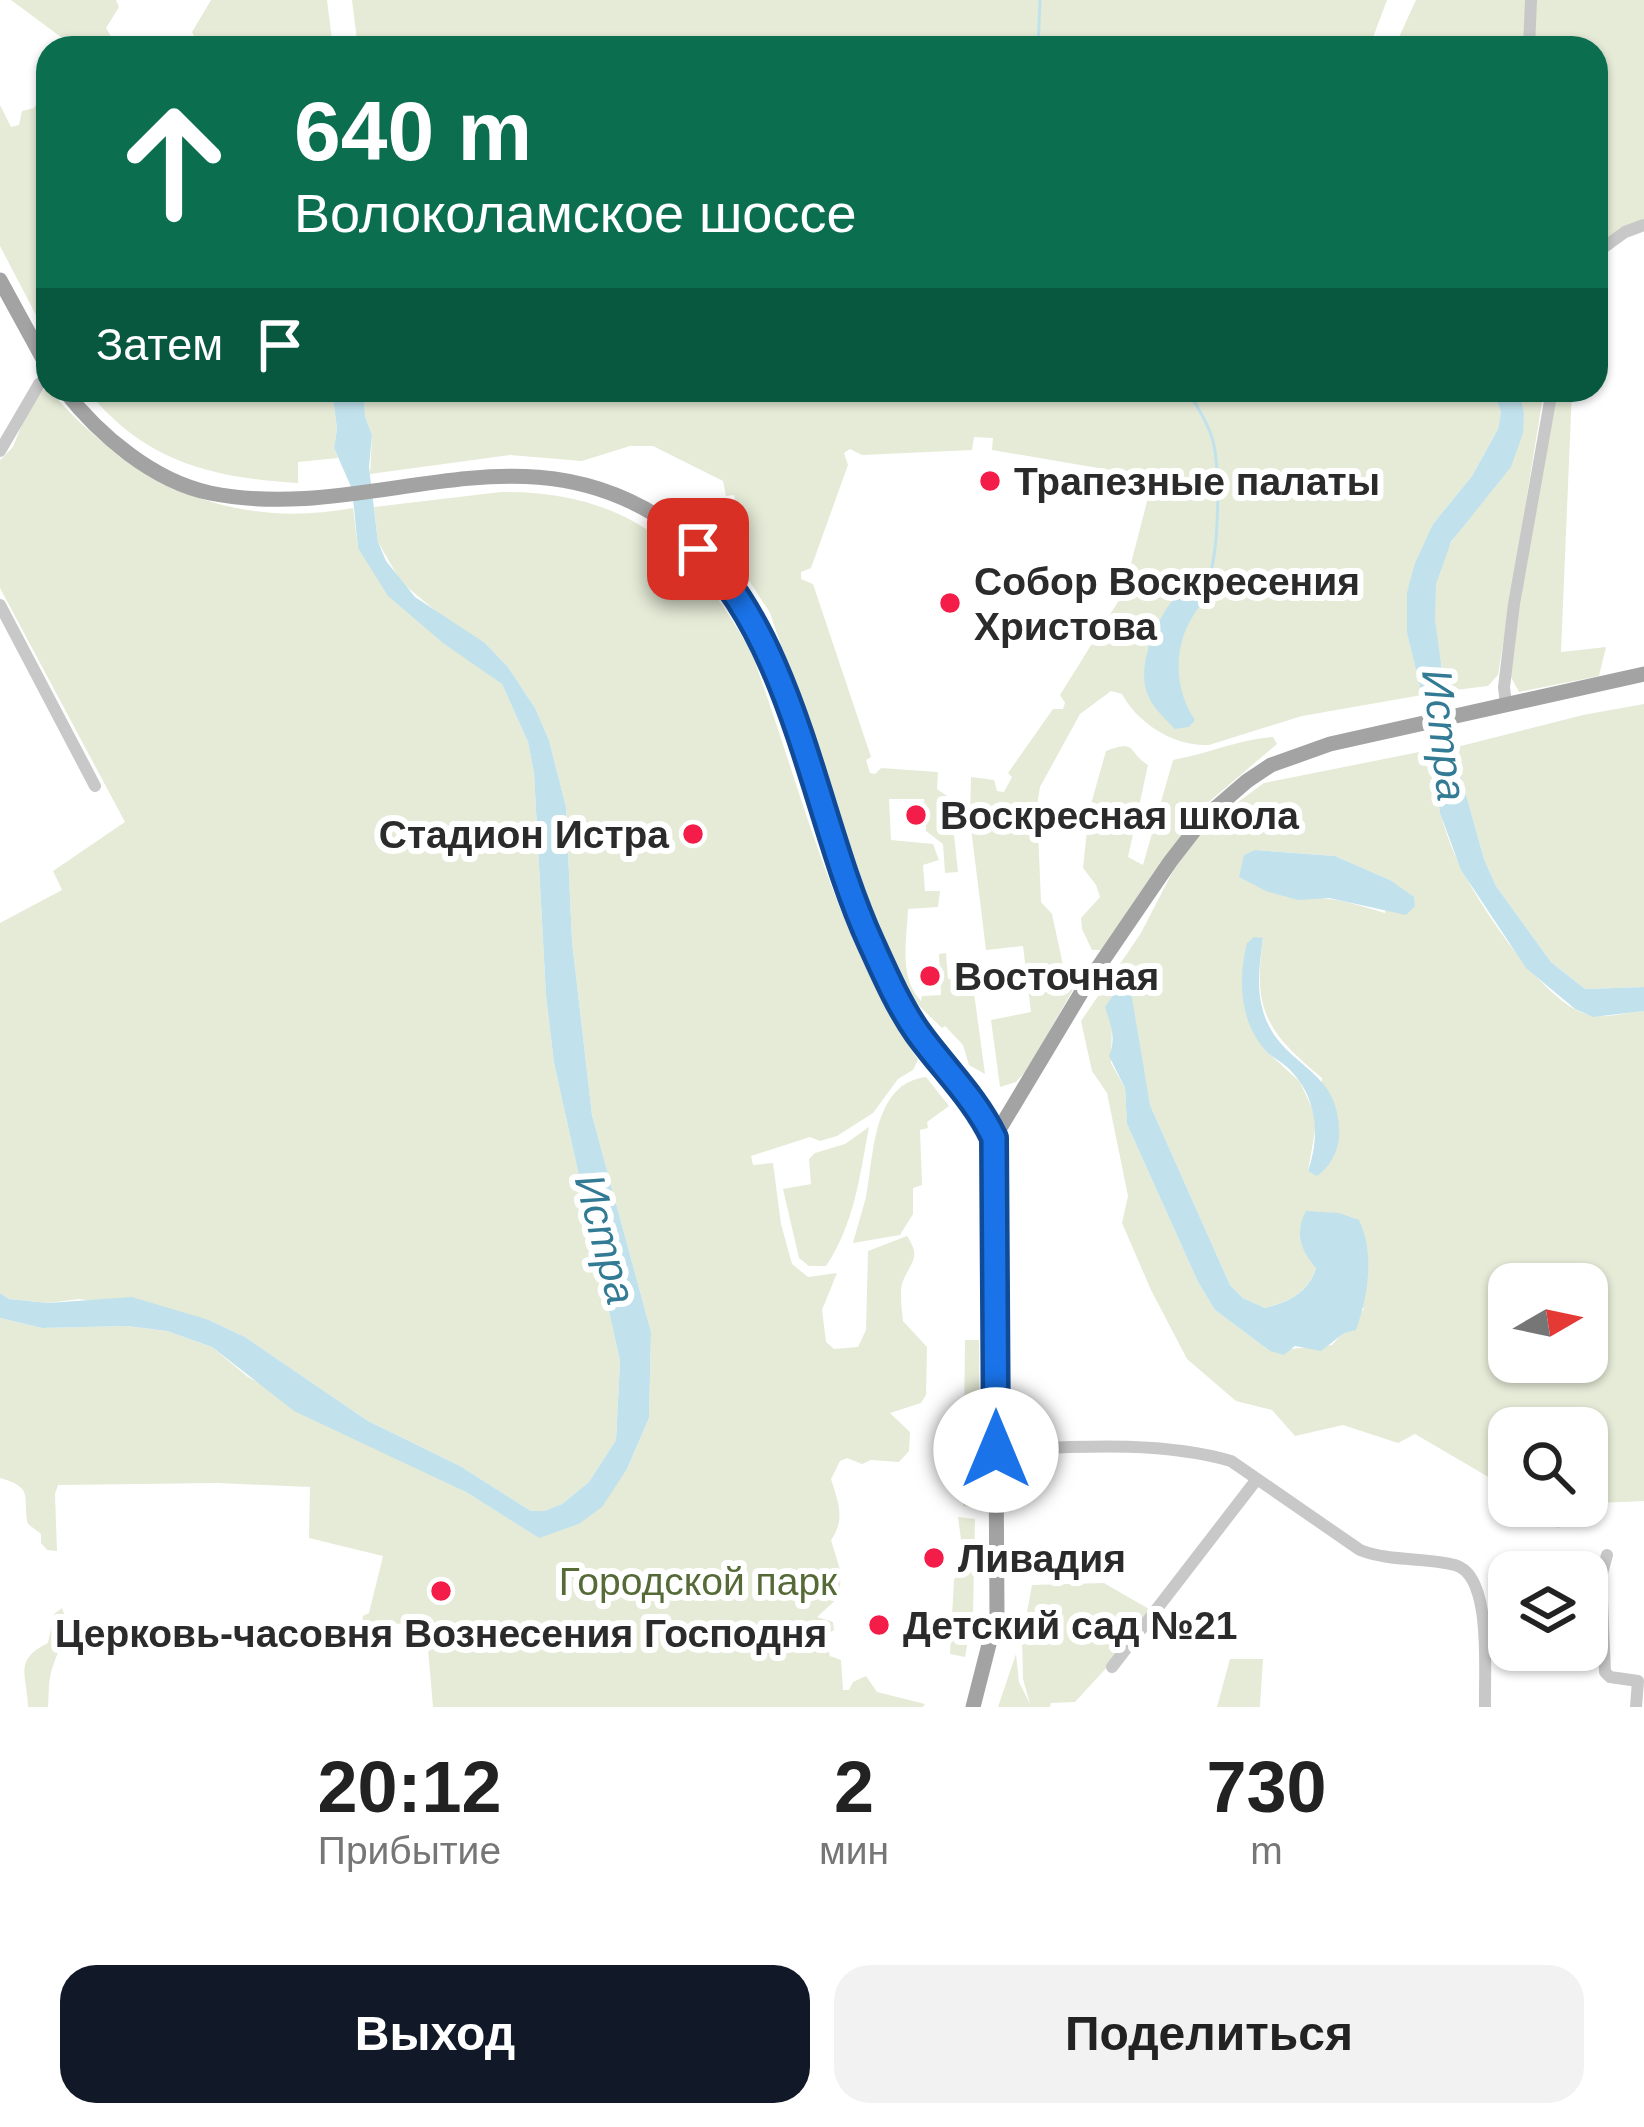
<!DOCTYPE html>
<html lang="ru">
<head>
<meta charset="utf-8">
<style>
  :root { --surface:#fff; --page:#f2f2f2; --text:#222; --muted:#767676; --accent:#111827 }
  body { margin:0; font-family:Helvetica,sans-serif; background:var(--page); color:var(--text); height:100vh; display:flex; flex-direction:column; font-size:45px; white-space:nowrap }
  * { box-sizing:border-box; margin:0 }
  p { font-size:39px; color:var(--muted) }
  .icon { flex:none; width:66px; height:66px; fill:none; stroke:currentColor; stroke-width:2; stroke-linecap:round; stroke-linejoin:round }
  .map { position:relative; height:1707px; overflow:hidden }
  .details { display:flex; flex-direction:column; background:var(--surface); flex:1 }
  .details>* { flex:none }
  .guide { position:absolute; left:36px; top:36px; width:1572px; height:366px; border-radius:36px; box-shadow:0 3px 9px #0004; background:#0b6e4f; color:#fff; overflow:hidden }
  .needle { width:78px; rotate:81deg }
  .fabs { position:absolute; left:1488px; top:1263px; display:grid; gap:24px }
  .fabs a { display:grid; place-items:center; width:120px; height:120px; border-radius:24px; background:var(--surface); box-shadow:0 3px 9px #0004; font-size:60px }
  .pin { position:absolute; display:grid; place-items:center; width:102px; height:102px; color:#fff; margin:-51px; border-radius:24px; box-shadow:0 6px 18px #0006 }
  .me { position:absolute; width:132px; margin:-66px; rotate:0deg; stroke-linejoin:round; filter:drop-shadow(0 0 9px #0008) }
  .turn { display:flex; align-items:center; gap:42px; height:252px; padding:0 60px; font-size:54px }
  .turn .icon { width:156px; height:156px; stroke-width:2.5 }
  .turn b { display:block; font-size:84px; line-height:102px }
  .then { display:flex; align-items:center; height:114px; padding:0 60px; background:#0003; gap:24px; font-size:45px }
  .eta { display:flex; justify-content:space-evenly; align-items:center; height:204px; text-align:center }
  .eta b { font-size:72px; font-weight:800; line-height:84px }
  .cta { display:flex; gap:24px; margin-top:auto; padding:24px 60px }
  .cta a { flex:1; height:138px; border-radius:36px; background:var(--accent); color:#fff; font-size:48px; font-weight:800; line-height:138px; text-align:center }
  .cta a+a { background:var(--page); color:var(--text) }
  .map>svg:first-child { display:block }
  .green { fill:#e5ebd7; fill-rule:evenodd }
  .water { fill:#c1e2ed }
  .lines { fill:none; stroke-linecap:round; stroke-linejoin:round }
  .stream { stroke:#c1e2ed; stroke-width:3 }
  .minor { stroke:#c8c8c8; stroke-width:12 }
  .major { stroke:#a3a3a3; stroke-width:15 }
  .route-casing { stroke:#114b97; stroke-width:30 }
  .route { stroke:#1a73e8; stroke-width:21 }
  .poi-dot { fill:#f41c49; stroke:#fff; stroke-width:4.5 }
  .labels { text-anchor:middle; stroke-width:12; stroke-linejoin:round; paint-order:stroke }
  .poi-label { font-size:39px; font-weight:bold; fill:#2b2b2b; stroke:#fff; text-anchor:start }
  .park-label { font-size:39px; fill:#556a36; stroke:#fff }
  .water-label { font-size:42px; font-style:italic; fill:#337b94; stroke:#fff }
</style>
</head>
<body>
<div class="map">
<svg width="1644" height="1707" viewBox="0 0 1644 1707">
  <rect width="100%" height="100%" fill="#fff"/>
  <path class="green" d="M11 0H116L119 7 106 28 118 48H68L69 43Z
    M211 0H327L333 48H201L192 32Z
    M352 0H1387L1369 48H358Z
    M1416 0H1527L1525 48H1394Z
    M1535 0H1644V220L1596 248V48H1533Z
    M48 86V338L0 246V105L11 127 19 125 22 111 34 108Z
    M36 389 49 390C130 482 227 531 353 508L358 548 422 624 502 684 528 742 534 773 546 996 554 1063 620 1361 616 1440 589 1482 562 1504 544 1511H531L460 1466 368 1421 245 1337 209 1320 79 1299 48 1303 9 1299 0 1293V923L62 890 53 871 125 822 0 588V460L13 447Z
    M87 390H332L337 429 334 448 338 458 298 462V483C211 478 143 461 87 390Z
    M364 390H1493L1501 412 1498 429 1472 476 1433 524 1407 592V632L1422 695 1302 716 1209 745C1175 747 1138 724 1122 694L1111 691 1080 714 1040 787 1037 806 1041 902 1052 914 1063 965 1078 981 1027 1070 1016 1082 1000 1087 991 1020 1031 1012 1023 946 986 950 970 820 971 777 994 780 997 791 1004 792 1012 777 1008 773 1053 709H1063L1065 703 1060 695 1121 597 1131 595 1133 589 1126 583 1151 486 1161 480V472L1150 469 1145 476 992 450 993 438 974 437 972 450 862 455 850 449 844 453 848 465 811 568 801 572V579L813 584 871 757 866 760 870 773 875 774 881 768 938 772 937 789 950 798 958 872 945 873 943 844 926 831 924 799H889L891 840 933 844 939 860 923 865 925 891H940L938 907 908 909C907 939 898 977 921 1001L922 996 941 995 939 954 946 953 948 979 972 978 985 1074 969 1065 963 1045 945 1026 942 1028 907 994 892 967 770 613 732 554 735 551 726 520 740 517 734 495 726 496 723 481 653 446H630L582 461 510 455 370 474 372 435 365 416Z
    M1519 390H1544L1498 675 1488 686 1447 691C1442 666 1432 623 1434 599 1438 507 1537 495 1519 390Z
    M1554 390H1572L1561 652 1606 647 1599 676 1519 692 1510 675V660Z
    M501 492C625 490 696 549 752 654 802 791 836 939 918 1060L913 1070 898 1079 873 1113 837 1136 820 1141 810 1137 751 1156 753 1165 773 1163 781 1224 792 1264 808 1277 837 1273 822 1310 826 1342 834 1349 858 1347 866 1330 868 1251 907 1236C921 1257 912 1260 903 1281 899 1291 902 1309 903 1321L927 1347 926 1395 921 1403 890 1413 910 1432 909 1451 899 1462 871 1460 862 1464 847 1458 840 1461 831 1479C838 1501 846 1519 831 1540L841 1573 839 1597 817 1617 833 1622 834 1630 824 1636 830 1656 841 1660 843 1690H849L853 1682 866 1676 877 1692 925 1704 923 1707H433L426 1625 362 1622 363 1616 369 1613 383 1556 309 1538 310 1487 218 1483 58 1485 55 1494 57 1551 47 1550 41 1543V1534L28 1524C22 1496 35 1488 0 1478V1318L42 1328 127 1326 167 1331 212 1347 248 1377 466 1492 538 1537 579 1524 627 1469 649 1418 651 1332 592 1115 572 941 566 807 549 740 535 708 508 667 485 643 450 623 401 582 378 542 374 507Z
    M1644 704V987L1585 989 1551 962 1496 886 1484 859 1453 748 1583 715Z
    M1273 737 1277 744 1197 812 1102 950H1092L1082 929 1081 918 1100 897 1096 885 1083 868 1089 811 1106 751C1138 739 1127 752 1148 765L1128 857 1143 865 1173 760C1207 754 1240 739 1273 737Z
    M1429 750C1432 782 1440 818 1452 848 1469 892 1542 1004 1589 1015 1606 1019 1627 1012 1644 1011V1501L1600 1503 1597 1519 1569 1522 1558 1528 1547 1522 1548 1506H1587V1428H1509V1482H1497L1415 1434 1398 1443 1343 1425 1295 1436 1272 1410 1236 1401 1187 1359 1151 1290 1122 1223 1128 1196 1107 1093 1092 1071 1081 1021 1141 933 1174 869 1199 836 1231 807 1264 783ZM1255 850 1335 856 1390 880 1385 913C1367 908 1348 901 1329 899 1302 895 1279 901 1256 883ZM1254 937 1263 939C1252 1011 1268 1033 1322 1078L1317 1175 1308 1171 1317 1119 1300 1082 1265 1050 1254 1032ZM1112 1022 1141 1069 1150 1105 1230 1285 1243 1298 1265 1308C1290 1301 1308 1293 1316 1267L1304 1256 1364 1309 1332 1345 1270 1351 1215 1310 1198 1282 1127 1124 1125 1088 1111 1063ZM1509 1284H1587V1362H1509Z
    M926 1077 949 1106 927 1122 928 1128 920 1130 922 1185 913 1188V1214L900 1235 853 1243C857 1228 862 1212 866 1197 874 1157 872 1083 926 1077Z
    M869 1127C860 1175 854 1225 826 1266H809L799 1258 783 1189 811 1184 809 1159 815 1153 845 1144Z
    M965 1340H979L980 1507 963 1506Z
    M958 1517 975 1519 973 1613 965 1657 950 1654 954 1580 964 1562Z
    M1104 1583 1149 1609 1109 1665 1075 1702 1051 1703 1050 1707H998L1016 1654 1019 1682 1030 1704 1023 1679 1022 1639 1032 1585Z
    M62 1608C72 1633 60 1644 53 1666 48 1678 49 1694 48 1707H28C27 1674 13 1660 48 1643L54 1614Z
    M1230 1659H1263L1260 1707H1217Z"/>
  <path class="water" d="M332 390H364L365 416 372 435 369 467 378 542 386 561 415 597 485 643 508 667 535 708 549 740 566 807 572 941 592 1115 651 1332 649 1418 627 1469 602 1507 579 1524 539 1538 466 1492 294 1411 212 1347 167 1331 127 1326 42 1328 0 1318V1293L9 1299 48 1303 132 1297 209 1320 245 1337 368 1421 460 1466 531 1511H544L562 1504 589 1482 616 1440 620 1361 554 1063 546 996 534 773 528 742 502 684 443 643 388 596 358 548 352 489 334 448 337 429Z
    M1493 390H1519L1524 413 1523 433 1511 467 1451 542 1436 584 1435 620 1453 748 1484 859 1496 886 1551 962 1585 989 1644 987V1011L1593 1017 1575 1009 1526 968 1461 870 1440 813 1424 703 1407 633V592L1415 563 1433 524 1472 476 1498 429 1501 412Z
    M1204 579 1208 581C1209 597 1201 603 1193 616 1173 647 1174 690 1195 720L1189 727 1175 729C1163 717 1151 706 1146 690 1136 658 1168 584 1204 579Z
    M1255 850 1335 856 1390 880 1414 897 1415 906 1406 915 1329 898 1298 900 1266 891 1239 877 1244 855Z
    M1254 937 1263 938C1259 968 1255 994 1267 1022 1289 1070 1342 1070 1339 1137 1338 1152 1330 1167 1317 1176L1308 1171C1321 1134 1317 1095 1287 1067 1280 1061 1271 1057 1265 1050 1239 1020 1238 978 1247 943Z
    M1121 984 1130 986 1150 1105 1230 1285 1243 1298 1265 1308C1289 1302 1308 1293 1316 1268 1301 1251 1294 1233 1306 1211L1339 1213 1359 1220C1375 1253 1368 1297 1356 1330L1344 1333 1321 1351 1295 1346 1284 1355 1270 1351 1215 1310 1198 1282 1127 1124 1125 1088 1109 1056C1117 1037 1110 1024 1105 1007Z"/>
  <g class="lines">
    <path class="stream" d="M1038 48 1040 0
      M1188 390C1195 404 1205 418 1210 432 1222 461 1219 552 1208 581"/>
    <path class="minor" d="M1529 48 1531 0
      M1596 253 1625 232 1644 225
      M0 451 39 384 48 377
      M0 605 95 786
      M1506 705 1504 687 1514 604 1552 390
      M996 1450C1071 1447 1158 1440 1231 1461L1360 1550C1391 1562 1423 1557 1455 1565 1493 1575 1484 1673 1485 1707
      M1607 1555 1601 1577 1605 1672 1610 1677 1638 1681 1636 1707
      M1112 1667 1257 1479"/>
    <path class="major" d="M0 280 48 368
      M64 390C99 435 153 481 210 493 374 526 525 414 679 531 756 589 784 697 815 784 841 858 865 933 900 1004 924 1054 970 1088 994 1138L997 1613 973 1707
      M994 1138 1084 988 1170 862 1204 818 1247 781 1271 765 1330 744 1644 674"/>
  </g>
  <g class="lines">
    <g class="route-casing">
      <path id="route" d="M698 549C796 645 815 821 871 943 885 974 899 1006 918 1033 944 1069 975 1098 994 1138L996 1450"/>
    </g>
    <use href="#route" class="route"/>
  </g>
  <g class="poi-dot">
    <circle cx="990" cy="481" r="12"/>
    <circle cx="950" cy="603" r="12"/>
    <circle cx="916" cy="815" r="12"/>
    <circle cx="693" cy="834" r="12"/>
    <circle cx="930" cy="976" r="12"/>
    <circle cx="934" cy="1558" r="12"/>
    <circle cx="441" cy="1591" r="12"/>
    <circle cx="879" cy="1625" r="12"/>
  </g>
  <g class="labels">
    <g class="poi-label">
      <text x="1014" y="495">Трапезные палаты</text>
      <text x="974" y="595">Собор Воскресения<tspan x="974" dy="45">Христова</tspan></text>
      <text x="940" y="829">Воскресная школа</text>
      <text x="669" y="848" text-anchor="end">Стадион Истра</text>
      <text x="954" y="990">Восточная</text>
      <text x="958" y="1572">Ливадия</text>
      <text x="903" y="1639">Детский сад №21</text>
      <text x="441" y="1647" text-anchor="middle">Церковь-часовня Вознесения Господня</text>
    </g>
    <g class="park-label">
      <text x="698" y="1595">Городской парк</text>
    </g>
    <g class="water-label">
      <text transform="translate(1445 735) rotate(83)" y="15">Истра</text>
      <text transform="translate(606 1239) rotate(75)" y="15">Истра</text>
    </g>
  </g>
</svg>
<div class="fabs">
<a><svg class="needle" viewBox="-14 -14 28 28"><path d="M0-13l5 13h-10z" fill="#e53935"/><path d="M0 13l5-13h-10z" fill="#767676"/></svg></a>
<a><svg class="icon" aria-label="search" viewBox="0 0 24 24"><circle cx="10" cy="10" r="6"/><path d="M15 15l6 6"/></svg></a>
<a><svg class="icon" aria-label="layers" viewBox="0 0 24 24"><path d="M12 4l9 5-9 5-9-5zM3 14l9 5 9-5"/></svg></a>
</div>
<div class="pin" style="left:698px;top:549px;background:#d93025"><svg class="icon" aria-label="arrive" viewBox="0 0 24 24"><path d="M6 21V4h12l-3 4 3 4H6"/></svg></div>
<svg class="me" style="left:996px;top:1450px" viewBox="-20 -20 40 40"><circle r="19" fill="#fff"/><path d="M0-13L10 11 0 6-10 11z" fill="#1a73e8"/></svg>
<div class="guide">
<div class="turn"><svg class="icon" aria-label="ahead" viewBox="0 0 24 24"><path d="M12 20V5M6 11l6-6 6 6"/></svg><div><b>640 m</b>Волоколамское шоссе</div></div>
<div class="then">Затем<svg class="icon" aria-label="arrive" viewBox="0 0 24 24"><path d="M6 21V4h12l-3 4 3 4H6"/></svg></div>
</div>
</div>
<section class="details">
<div class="eta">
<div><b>20:12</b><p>Прибытие</p></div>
<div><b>2</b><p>мин</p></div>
<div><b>730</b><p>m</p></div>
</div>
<div class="cta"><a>Выход</a><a>Поделиться</a></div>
</section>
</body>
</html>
